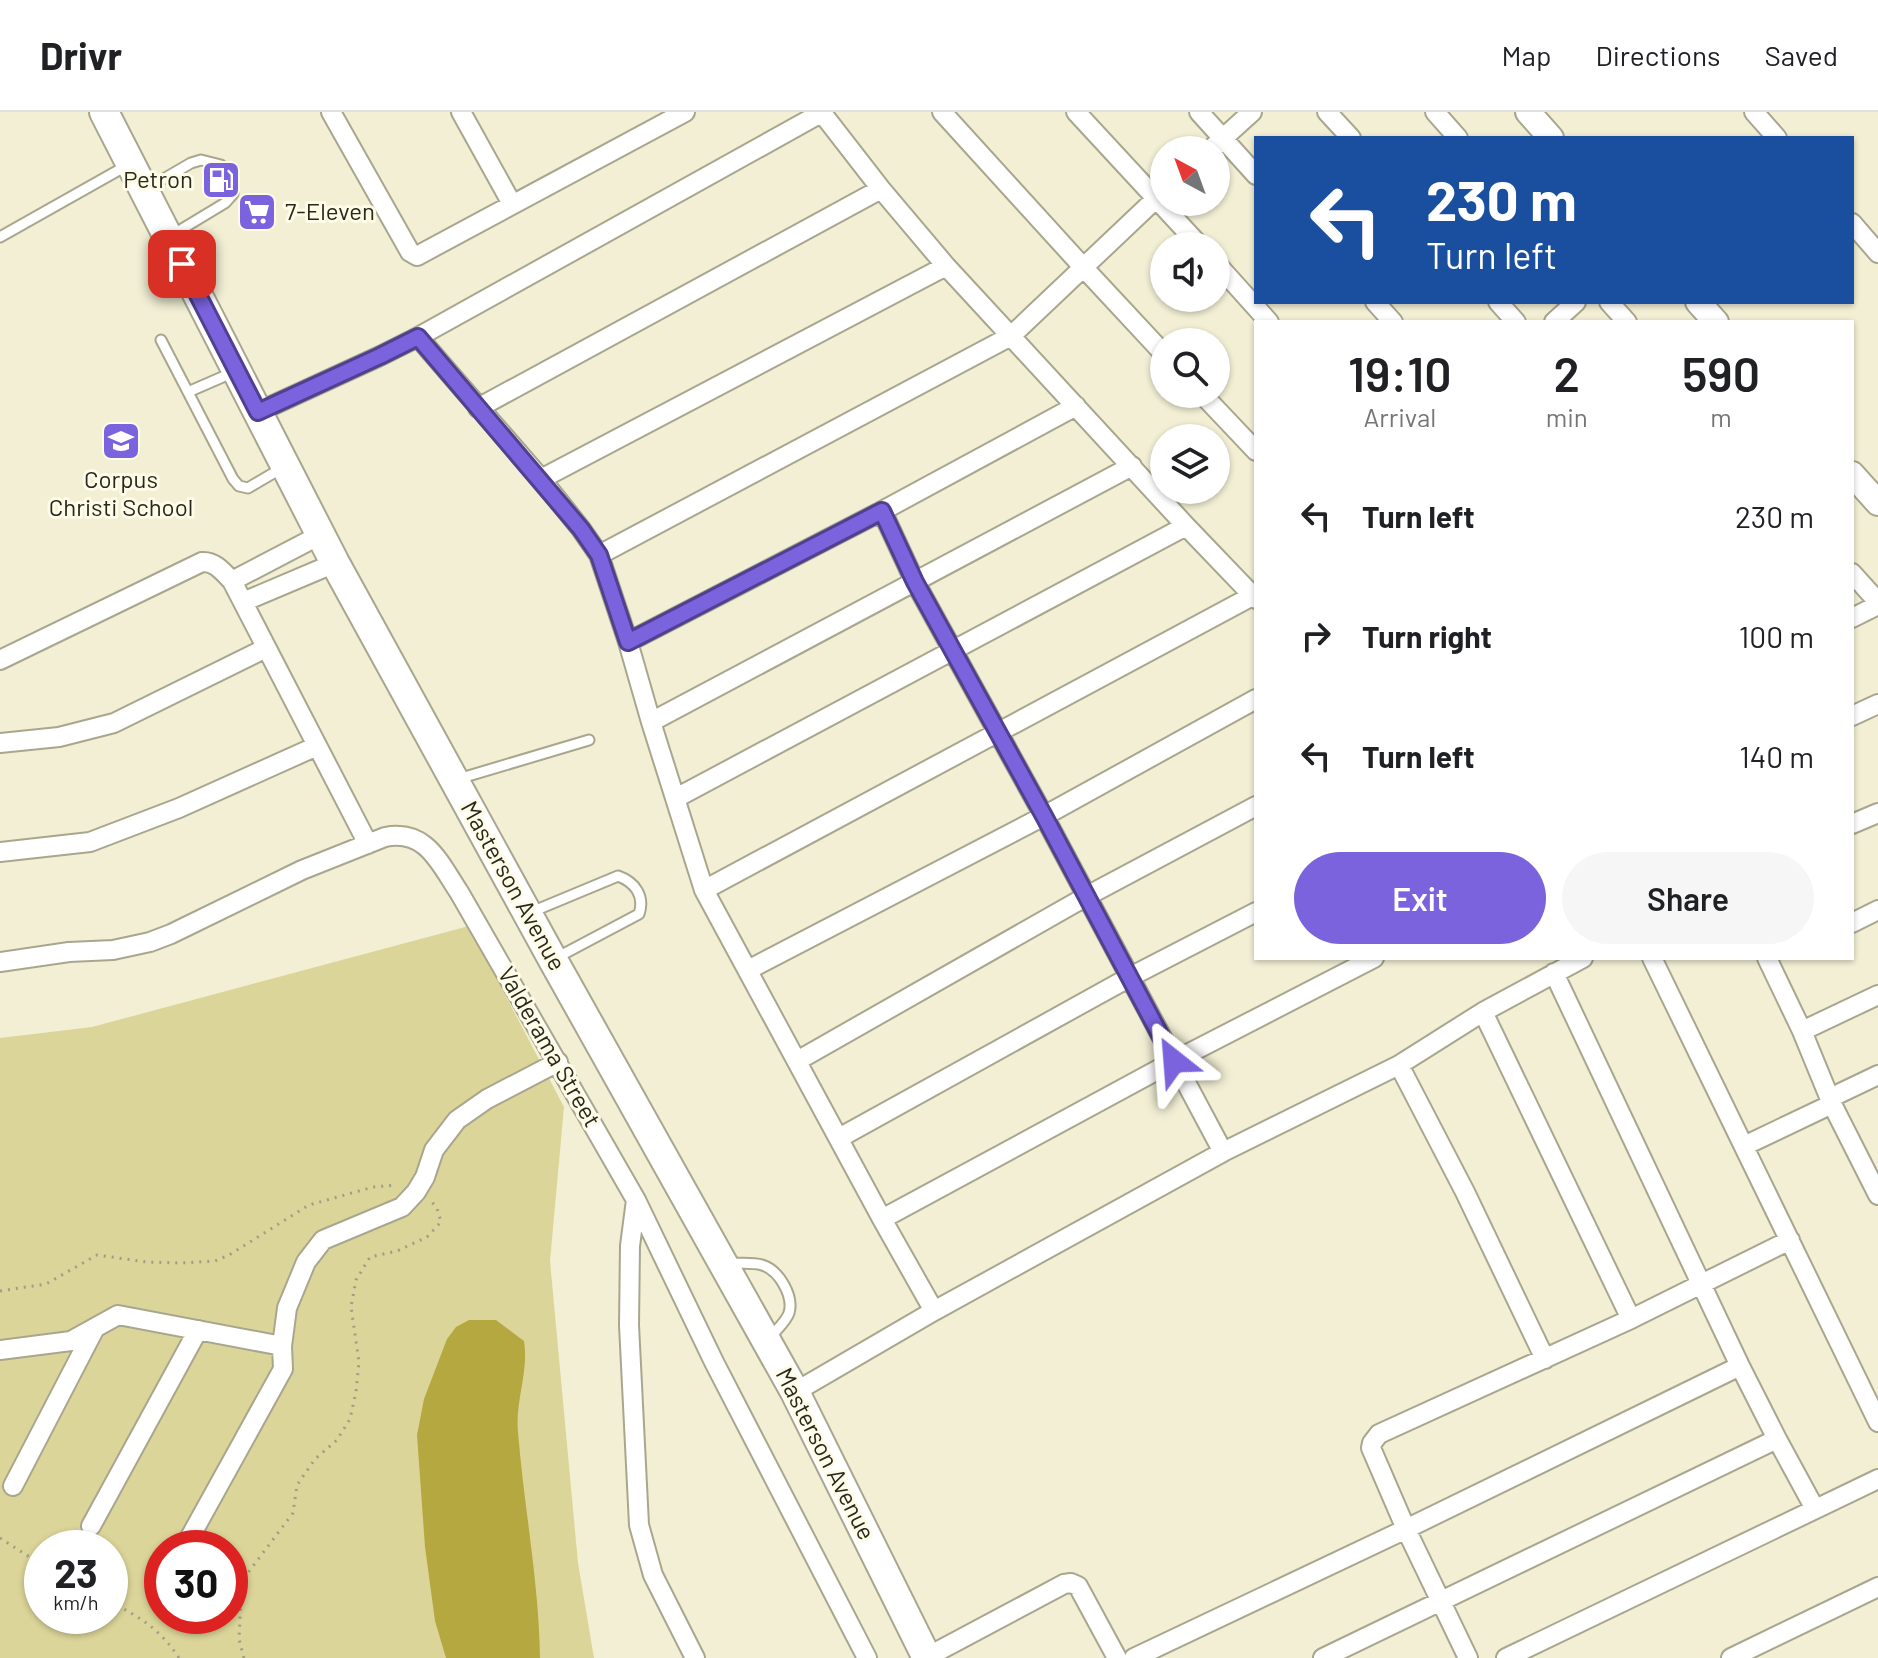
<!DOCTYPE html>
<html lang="en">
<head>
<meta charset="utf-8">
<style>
  :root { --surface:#fff; --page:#f6f6f6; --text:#202124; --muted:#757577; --line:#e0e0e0; --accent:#7b63de }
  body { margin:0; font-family:Barlow,sans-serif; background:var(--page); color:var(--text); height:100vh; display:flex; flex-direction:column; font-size:30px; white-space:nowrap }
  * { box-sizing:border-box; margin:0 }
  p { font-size:26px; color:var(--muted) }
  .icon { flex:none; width:44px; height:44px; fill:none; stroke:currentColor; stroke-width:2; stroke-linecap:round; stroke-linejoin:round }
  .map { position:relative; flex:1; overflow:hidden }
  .drawer { position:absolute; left:1254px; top:208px; width:600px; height:640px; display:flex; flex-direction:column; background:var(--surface); border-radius:0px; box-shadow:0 2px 6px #0004 }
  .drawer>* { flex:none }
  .top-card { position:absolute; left:1254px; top:24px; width:600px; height:168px; border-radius:0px; box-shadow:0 2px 6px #0004; background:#1a4fa0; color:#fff; overflow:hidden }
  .needle { width:52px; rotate:319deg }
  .fabs { position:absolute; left:1150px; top:24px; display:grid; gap:16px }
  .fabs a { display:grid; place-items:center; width:80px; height:80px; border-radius:50%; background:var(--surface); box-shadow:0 2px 6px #0004; font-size:40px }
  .speed { position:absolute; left:24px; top:1418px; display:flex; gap:16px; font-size:40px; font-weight:700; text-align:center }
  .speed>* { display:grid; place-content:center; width:104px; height:104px; border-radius:50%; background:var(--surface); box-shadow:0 2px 6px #0004; line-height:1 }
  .speed small { font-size:20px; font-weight:400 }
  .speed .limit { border:12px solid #d22; background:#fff; color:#111 }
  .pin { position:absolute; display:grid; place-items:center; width:68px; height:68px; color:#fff; margin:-34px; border-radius:16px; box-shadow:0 4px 12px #0006 }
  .me { position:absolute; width:88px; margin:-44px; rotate:332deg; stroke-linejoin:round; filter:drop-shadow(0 0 6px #0008) }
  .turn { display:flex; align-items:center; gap:28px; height:168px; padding:0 40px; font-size:36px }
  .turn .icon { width:104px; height:104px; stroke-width:2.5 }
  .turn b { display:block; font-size:56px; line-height:68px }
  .eta { display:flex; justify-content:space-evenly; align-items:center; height:136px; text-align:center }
  .eta b { font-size:48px; font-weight:600; line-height:56px }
  .cta { display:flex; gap:16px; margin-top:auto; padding:16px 40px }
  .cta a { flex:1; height:92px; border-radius:48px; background:var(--accent); color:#fff; font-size:32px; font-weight:600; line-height:92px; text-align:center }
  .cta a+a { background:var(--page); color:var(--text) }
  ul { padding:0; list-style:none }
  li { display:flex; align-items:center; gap:24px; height:120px; padding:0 40px }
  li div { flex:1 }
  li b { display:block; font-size:30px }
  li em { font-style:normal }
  header { display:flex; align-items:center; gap:48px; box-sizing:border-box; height:112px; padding:0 40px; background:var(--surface); border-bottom:2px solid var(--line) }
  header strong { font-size:38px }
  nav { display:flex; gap:44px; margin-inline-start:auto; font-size:28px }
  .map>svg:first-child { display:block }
  .green { fill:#dcd599; fill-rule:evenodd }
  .water { fill:#b5a841 }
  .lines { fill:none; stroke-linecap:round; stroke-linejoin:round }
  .lane-casing { stroke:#a9a68e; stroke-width:13 }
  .street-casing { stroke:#a9a68e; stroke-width:22 }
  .secondary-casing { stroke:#a9a68e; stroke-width:28 }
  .primary-casing { stroke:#a9a68e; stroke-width:32 }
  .path { stroke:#9f9d89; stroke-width:3; stroke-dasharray:2 6; stroke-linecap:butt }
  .lane { stroke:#fff; stroke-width:9 }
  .street { stroke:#fff; stroke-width:18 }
  .secondary { stroke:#fff; stroke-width:24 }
  .primary { stroke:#fff; stroke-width:28 }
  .route-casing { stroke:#504090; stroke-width:20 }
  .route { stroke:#7b63de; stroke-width:14 }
  .labels { text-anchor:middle; stroke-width:6; stroke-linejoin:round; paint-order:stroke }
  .poi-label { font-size:24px; fill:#28271d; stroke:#fefce7; text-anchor:end }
  .street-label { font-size:24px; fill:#28271d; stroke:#fefce7 }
</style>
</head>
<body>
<header>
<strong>Drivr</strong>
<nav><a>Map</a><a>Directions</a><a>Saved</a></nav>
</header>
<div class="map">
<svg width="1878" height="1546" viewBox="0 0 1878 1546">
  <rect width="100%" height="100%" fill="#f2efd5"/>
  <path class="green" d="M469 814 564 995 550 1149 578 1451 594 1546H0V926L92 915ZM42 1436H110V1504H42ZM162 1436H230V1504H162Z"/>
  <path class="water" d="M469 1208H496L524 1229C529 1260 515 1289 518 1320 524 1395 539 1470 540 1546H446L435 1509 425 1435 417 1323 424 1287 447 1227 456 1215Z"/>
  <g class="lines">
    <g class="lane-casing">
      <path id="lane" d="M148 76 191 51 201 48 221 53
        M172 123 225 91 233 82 232 75
        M0 125 126 54
        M161 228 233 367 239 374 248 376 282 356
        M188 280 234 260
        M458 667 589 628
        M529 801 618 764C635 770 645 784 639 802L556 846
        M729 1151C739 1152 752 1150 762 1153 779 1158 794 1184 789 1201 786 1210 775 1219 769 1227"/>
    </g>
    <g class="street-casing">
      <path id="street" d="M331 0 410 140 417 144 685 0
        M461 0 512 92
        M942 0 1083 155 1164 242
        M1076 0 1200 134
        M1199 0 1256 63
        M1327 0 1351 26
        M1435 0 1458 26
        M1754 0 1777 26
        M822 1 881 77 946 154 1186 414 1256 487
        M1210 38 1252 0
        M1852 111 1878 141
        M1216 151 1269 210
        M1375 190 1393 210
        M1498 190 1516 210
        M1609 190 1627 210
        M1554 210 1576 190
        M418 225 541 367 581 417 599 443 628 530 651 610 704 778 882 1107 934 1199
        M1202 282 1256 339
        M478 296 881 77
        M258 300 380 244 418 225 823 0
        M541 367 946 154
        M882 399 915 470 1044 704 1223 1040
        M599 443 1011 224 1164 79
        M1852 461 1878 490
        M232 469 320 423
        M243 490 335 451
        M1852 506 1878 493
        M628 530 882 399 1076 294
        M0 548 202 450C215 449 223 460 232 469L368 732
        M1852 604 1878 592
        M651 610 1132 354
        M0 631 59 625 114 611 266 536
        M676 686 1186 414
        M1852 712 1878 701
        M0 740 90 730 179 696 317 634
        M704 778 1256 482
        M1852 811 1878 798
        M1652 846 1878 1310
        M1767 846 1802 919 1832 992 1878 1083
        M0 850 69 840 113 838 150 830 171 822 302 758 385 725C426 717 439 750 459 780L636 1088 714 1250 867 1546
        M748 858 1044 704 1256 587
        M1554 861 1740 1254 1777 1327 1815 1397
        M1483 900 1631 1207
        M1802 919 1878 883
        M797 949 1087 784 1256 694
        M1399 953 1465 1080 1545 1247
        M1830 986 1878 963
        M839 1026 1130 865 1256 800
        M1744 1034 1832 992
        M636 1088 630 1134 629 1213 639 1413 653 1463 695 1546
        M882 1107 1174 949 1374 846
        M0 1238 71 1229 118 1203 282 1234
        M795 1280 934 1199 1223 1040 1399 953 1483 900 1583 846
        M13 1374 95 1216
        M91 1414 198 1218
        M184 1436 283 1257 282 1234 287 1196 306 1150 323 1128 402 1095 416 1080 425 1065 434 1038 457 1008 487 987 558 950
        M927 1545 1064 1472 1071 1471 1078 1474 1117 1546
        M1134 1546 1406 1417 1740 1254
        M1323 1546 1777 1327
        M1468 1546 1406 1417 1371 1336 1372 1331 1379 1322 1631 1207 1790 1128
        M1506 1546 1878 1367
        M1731 1546 1878 1475"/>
    </g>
    <g class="secondary-casing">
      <path id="secondary" d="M1528 0 1551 26
        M1698 190 1716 210
        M1852 362 1878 391"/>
    </g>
    <g class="primary-casing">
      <path id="primary" d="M104 0 335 451 553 848 795 1280 927 1546"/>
    </g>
    <path class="path" d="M0 1179 46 1172 97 1143 147 1150 181 1151 215 1149 229 1143 309 1093 373 1075 397 1073
      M0 1426 42 1453
      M110 1490C139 1504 161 1518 179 1546
      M244 1546 239 1527 241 1487 247 1462 293 1401 297 1373 315 1347 337 1328 350 1307 356 1280 359 1250 351 1195 356 1168 370 1145 397 1139 427 1125 441 1110 437 1096 431 1089"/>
    <use href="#lane" class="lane"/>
    <use href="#street" class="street"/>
    <use href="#secondary" class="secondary"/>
    <use href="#primary" class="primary"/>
  </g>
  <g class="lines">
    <g class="route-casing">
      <path id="route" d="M182 152 258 300 380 244 418 225 581 417 599 443 628 530 882 399 915 470 1044 704 1174 949"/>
    </g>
    <use href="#route" class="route"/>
  </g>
  <defs>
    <g id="fuel-square" transform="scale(2)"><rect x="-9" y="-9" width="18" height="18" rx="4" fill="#7b63de" stroke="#fefce7"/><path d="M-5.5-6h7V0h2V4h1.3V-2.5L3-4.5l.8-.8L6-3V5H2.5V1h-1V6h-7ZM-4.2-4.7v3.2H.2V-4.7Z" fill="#fff"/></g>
    <g id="supermarket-square" transform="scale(2)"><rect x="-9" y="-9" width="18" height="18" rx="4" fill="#7b63de" stroke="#fefce7"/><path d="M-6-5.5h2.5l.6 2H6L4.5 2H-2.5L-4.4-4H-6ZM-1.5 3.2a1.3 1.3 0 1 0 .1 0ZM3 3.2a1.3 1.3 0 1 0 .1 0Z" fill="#fff"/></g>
    <g id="school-square" transform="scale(2)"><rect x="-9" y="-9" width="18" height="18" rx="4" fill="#7b63de" stroke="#fefce7"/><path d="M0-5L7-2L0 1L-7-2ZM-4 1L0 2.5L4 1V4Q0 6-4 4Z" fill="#fff"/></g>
  </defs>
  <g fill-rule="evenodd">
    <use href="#fuel-square" x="221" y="68"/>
    <use href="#supermarket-square" x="257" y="100"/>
    <use href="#school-square" x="121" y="329"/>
  </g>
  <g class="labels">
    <g class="poi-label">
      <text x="193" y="76">Petron</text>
      <text x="285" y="108" text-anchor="start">7-Eleven</text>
      <text x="121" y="376" text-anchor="middle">Corpus<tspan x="121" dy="28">Christi School</tspan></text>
    </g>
    <g class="street-label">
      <text transform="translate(513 774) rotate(61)" y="8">Masterson Avenue</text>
      <text transform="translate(549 935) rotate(60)" y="8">Valderama Street</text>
      <text transform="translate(825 1342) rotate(63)" y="8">Masterson Avenue</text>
    </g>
  </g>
</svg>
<div class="fabs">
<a><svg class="needle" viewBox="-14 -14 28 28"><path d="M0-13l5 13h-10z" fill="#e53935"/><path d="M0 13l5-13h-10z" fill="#757577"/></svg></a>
<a><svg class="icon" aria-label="sound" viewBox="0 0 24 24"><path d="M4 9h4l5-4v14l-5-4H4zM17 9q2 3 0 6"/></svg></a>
<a><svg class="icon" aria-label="search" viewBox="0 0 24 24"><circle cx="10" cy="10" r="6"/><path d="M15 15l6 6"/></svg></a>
<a><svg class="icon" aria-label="layers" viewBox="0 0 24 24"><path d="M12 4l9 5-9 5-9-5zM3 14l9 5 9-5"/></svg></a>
</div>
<div class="speed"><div>23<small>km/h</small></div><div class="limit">30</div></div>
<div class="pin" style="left:182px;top:152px;background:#d93025"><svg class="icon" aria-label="arrive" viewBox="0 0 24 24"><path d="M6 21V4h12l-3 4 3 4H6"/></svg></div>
<svg class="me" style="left:1174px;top:949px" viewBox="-20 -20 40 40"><path d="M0-17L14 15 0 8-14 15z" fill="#7b63de" stroke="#fff" stroke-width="4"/></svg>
<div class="top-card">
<div class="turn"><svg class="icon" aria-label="left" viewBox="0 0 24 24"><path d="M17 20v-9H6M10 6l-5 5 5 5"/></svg><div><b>230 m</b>Turn left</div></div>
</div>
<section class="drawer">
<div class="eta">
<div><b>19:10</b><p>Arrival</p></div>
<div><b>2</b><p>min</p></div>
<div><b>590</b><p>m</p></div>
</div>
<ul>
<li><svg class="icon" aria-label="left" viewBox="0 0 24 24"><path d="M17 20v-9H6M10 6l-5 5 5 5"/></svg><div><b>Turn left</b></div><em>230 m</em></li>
<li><svg class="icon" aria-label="right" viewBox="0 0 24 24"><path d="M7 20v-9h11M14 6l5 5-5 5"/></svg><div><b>Turn right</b></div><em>100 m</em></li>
<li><svg class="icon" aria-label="left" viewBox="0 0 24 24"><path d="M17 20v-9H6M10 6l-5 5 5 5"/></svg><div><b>Turn left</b></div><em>140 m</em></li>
</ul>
<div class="cta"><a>Exit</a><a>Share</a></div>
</section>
</div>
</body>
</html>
